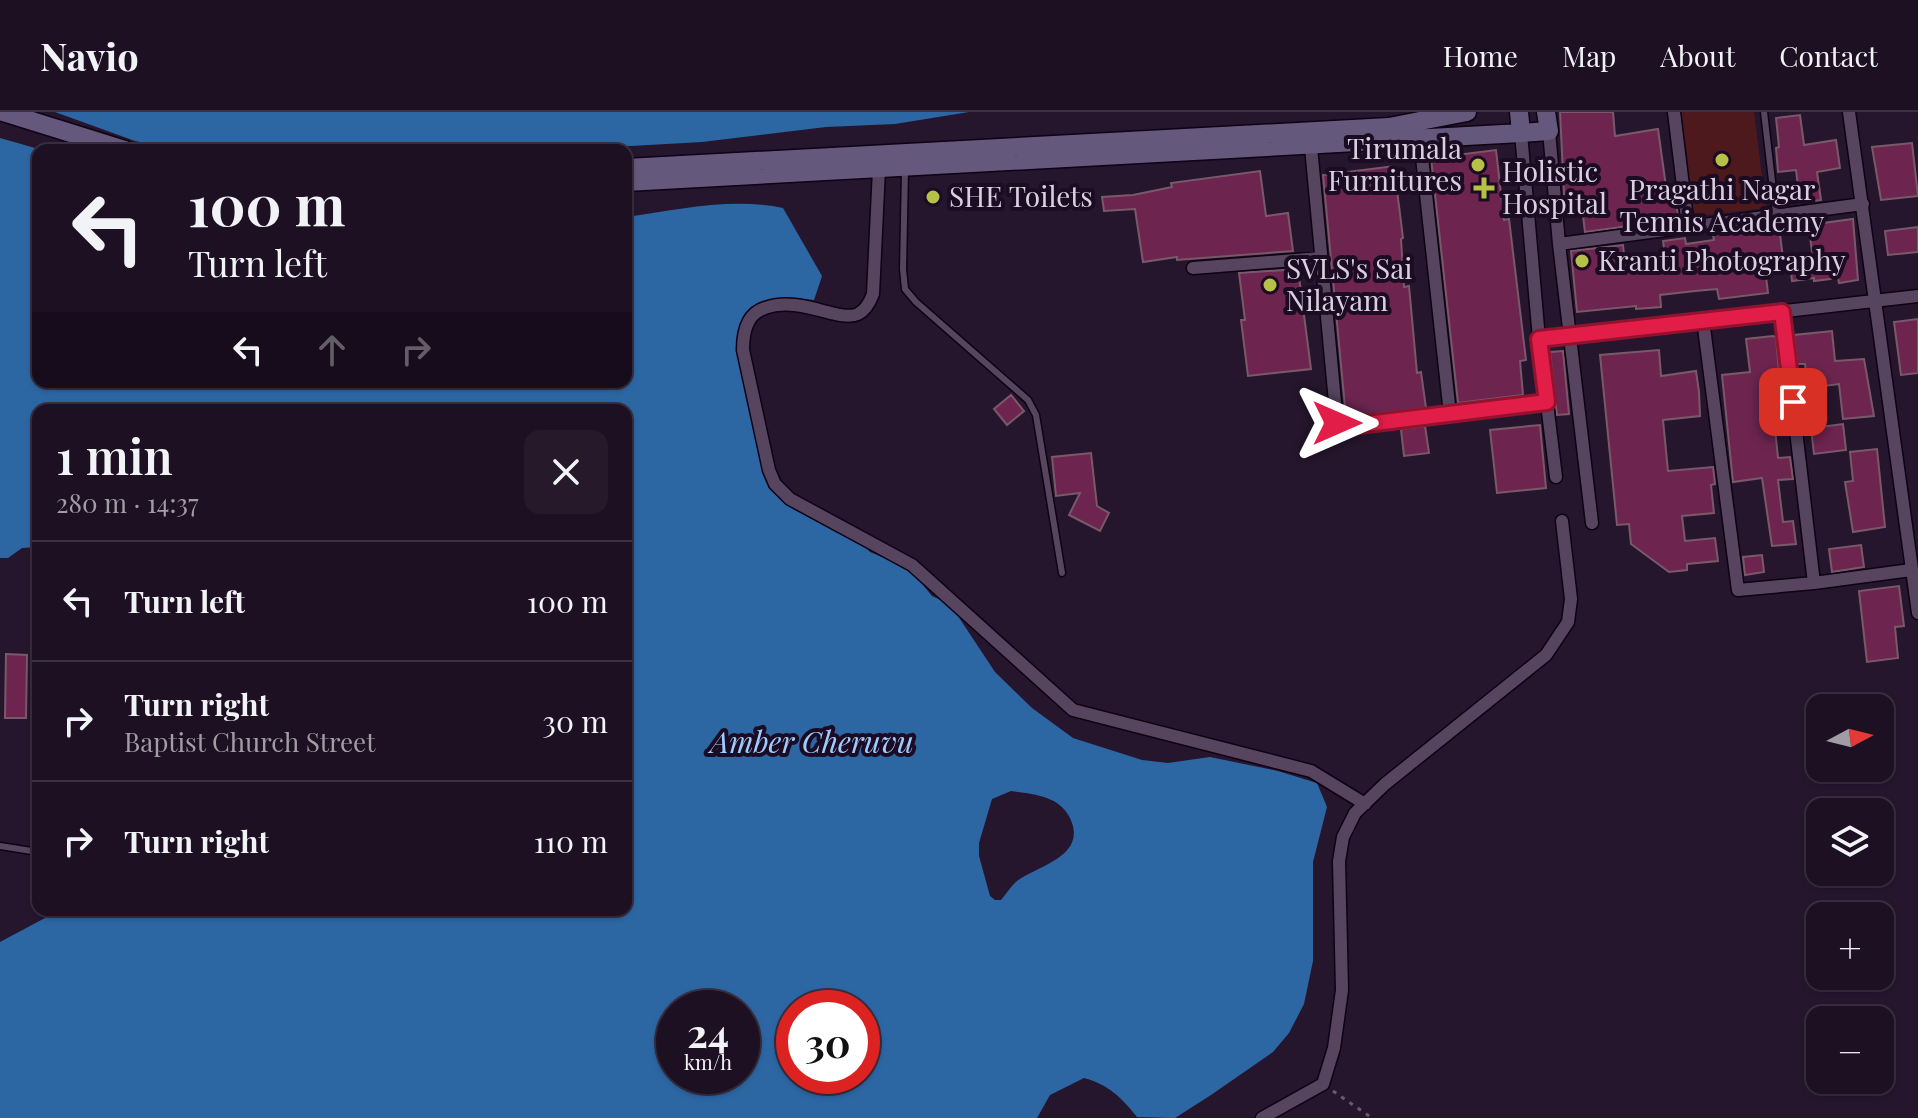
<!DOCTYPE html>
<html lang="en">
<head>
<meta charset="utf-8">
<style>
  :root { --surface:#1c1022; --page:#25192a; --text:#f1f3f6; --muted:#a09da5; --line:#3a3040 }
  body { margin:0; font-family:"Playfair Display",serif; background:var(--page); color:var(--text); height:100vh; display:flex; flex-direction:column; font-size:30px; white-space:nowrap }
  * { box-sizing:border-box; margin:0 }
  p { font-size:26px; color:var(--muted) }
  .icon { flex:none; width:44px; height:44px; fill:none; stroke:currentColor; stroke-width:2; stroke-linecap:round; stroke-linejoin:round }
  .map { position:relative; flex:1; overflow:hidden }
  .details { position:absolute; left:32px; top:292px; width:600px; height:512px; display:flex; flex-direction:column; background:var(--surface); border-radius:16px; box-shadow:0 2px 6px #0004,0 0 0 2px var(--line) }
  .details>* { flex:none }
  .banner { position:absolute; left:32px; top:32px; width:600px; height:244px; border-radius:16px; box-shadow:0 2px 6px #0004,0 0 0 2px var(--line); background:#1c1022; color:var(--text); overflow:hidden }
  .needle { width:52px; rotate:83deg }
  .buttons { position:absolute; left:1806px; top:582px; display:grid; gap:16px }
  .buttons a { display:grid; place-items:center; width:88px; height:88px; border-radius:16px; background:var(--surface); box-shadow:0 2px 6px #0004,0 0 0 2px var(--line); font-size:40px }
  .speed { position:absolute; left:656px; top:878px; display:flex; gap:16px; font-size:40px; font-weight:700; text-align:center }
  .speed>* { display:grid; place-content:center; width:104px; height:104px; border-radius:50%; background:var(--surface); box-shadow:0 2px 6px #0004,0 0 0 2px var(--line); line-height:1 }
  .speed small { font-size:20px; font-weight:400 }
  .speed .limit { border:12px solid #d22; background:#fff; color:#111 }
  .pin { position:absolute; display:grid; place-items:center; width:68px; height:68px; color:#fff; margin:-34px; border-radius:16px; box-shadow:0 4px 12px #0006 }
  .me { position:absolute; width:88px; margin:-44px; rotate:90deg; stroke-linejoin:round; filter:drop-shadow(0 0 6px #0008) }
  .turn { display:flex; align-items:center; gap:28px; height:168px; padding:0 24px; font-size:36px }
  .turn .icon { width:104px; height:104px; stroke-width:2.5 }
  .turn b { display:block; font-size:56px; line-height:68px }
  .lanes { display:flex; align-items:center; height:76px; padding:0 24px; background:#0003; justify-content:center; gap:40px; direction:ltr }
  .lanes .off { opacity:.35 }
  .round { display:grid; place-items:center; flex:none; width:84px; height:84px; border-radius:16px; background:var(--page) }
  .head { display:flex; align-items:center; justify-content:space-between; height:136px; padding:0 24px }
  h1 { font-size:48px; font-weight:600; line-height:60px }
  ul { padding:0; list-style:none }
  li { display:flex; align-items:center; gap:24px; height:120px; padding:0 24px; border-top:2px solid var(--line) }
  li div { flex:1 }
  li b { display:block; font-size:30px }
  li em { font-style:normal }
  header { display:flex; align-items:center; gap:48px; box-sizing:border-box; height:112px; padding:0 40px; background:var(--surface); border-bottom:2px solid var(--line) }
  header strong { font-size:38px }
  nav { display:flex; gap:44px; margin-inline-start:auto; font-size:28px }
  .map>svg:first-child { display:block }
  .green { fill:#4e191d }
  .water { fill:#2c67a4; fill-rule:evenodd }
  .building { fill:#6d2550; stroke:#795969; stroke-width:2 }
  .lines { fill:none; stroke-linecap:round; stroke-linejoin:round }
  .service-casing { stroke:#0e0214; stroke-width:9 }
  .minor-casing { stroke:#0e0214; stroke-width:15 }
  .secondary-casing { stroke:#0e0214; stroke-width:21 }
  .path { stroke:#695b6f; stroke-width:3; stroke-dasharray:4 6; stroke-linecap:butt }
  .service { stroke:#57455f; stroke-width:6 }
  .minor { stroke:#57455f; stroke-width:12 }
  .secondary { stroke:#65587d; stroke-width:18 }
  .route-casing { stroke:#92132f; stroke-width:20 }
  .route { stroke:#e11d48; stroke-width:14 }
  .poi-dot { fill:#b8c147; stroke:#1c0c23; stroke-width:3 }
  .labels { text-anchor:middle; stroke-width:8; stroke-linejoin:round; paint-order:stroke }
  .poi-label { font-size:28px; fill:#dacfdf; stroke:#1c0c23; text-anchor:start }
  .water-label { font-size:30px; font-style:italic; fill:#9eccff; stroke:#1c0c23 }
</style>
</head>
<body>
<header>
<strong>Navio</strong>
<nav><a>Home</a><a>Map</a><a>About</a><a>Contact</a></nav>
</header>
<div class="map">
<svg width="1918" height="1006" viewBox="0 0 1918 1006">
  <rect width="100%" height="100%" fill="#26162d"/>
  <path class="green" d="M1679 0H1754L1766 96 1691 105Z"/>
  <path class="water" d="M55 0H969L895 12 826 15 702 30 613 35 464 38H176L135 29Z
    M0 26 42 38H38V270H626V105C678 98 731 85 783 96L822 164 814 188 785 185 761 193 751 197 738 220 749 298 763 360 782 388 857 426 870 440 909 456 932 484 950 492 995 560 1032 596 1073 626 1142 648 1168 651 1210 645 1278 659 1317 671 1327 695 1313 750V849L1304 892 1289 921 1273 940 1211 983 1175 1006 1137 1005C1121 985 1109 973 1084 966L1050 983 1037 1006H0V830L60 798H626V298H38V435L22 436 8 446H0ZM1011 679C1032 682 1059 683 1070 706 1088 744 1039 753 1017 769 1011 774 1006 782 1001 788H995L990 784 979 744V731L992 687ZM674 896H742V964H674ZM794 896H862V964H794Z"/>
  <path class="building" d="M1560 0H1613L1615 24 1658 17 1667 82 1675 81 1678 103 1643 108V112L1585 120 1580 80 1564 82Z
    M1800 3 1804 33 1836 28 1840 56 1817 60 1821 88 1800 91 1796 58 1778 60 1776 36 1779 35 1776 6Z
    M1912 31 1918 84 1881 88 1872 35Z
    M1496 38 1504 108 1509 107 1526 248 1520 249 1523 283 1458 291 1431 46Z
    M1394 54 1403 126 1401 127 1404 175 1409 174 1417 261 1421 260 1426 296 1346 306 1323 63Z
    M1260 59 1266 104 1288 101 1293 139 1177 148V145L1143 150 1135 97 1104 99 1102 85 1133 83 1172 75 1171 71Z
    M1823 106V111L1853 107 1858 168 1839 171 1838 166 1814 169V166L1792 169 1790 152 1813 148 1808 108Z
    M1779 115 1783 146 1764 148 1768 181 1719 187 1717 177 1695 179 1660 183 1661 195 1636 197V194L1577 200 1571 139 1623 133 1626 161 1667 158 1663 129 1685 126 1686 132 1714 128 1713 123Z
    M1918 115V140L1888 143 1885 119Z
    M1298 157 1311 257 1248 264 1241 208H1245L1239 161Z
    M1918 207V261L1901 263 1894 210Z
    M1832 219 1835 249 1864 247 1874 304 1843 307 1839 272 1808 276 1805 252H1797L1794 223Z
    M1773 224 1776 225 1783 305 1774 306 1778 346 1790 345 1793 367 1778 368 1783 410 1793 409 1796 432 1772 434 1762 366 1733 370 1722 263 1750 260 1746 227Z
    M1659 238 1661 264 1696 259 1699 280 1700 304 1663 308 1668 359 1713 355 1715 372 1711 373 1714 401 1682 404 1685 429 1715 426 1718 449 1687 452V458L1669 460 1631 432 1629 412 1617 413 1600 243Z
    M1563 239 1569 302 1557 303 1550 240Z
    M1011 283 1024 299 1007 313 994 297Z
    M1843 312 1846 338 1814 342 1811 316Z
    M1540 313 1546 376 1497 381 1490 318Z
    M1425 314 1429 341 1404 344 1401 317Z
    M1877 337 1885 415 1853 420 1845 370 1853 369 1850 340Z
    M1091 341 1097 394 1109 401 1100 419 1069 403 1080 381 1056 384 1052 345Z
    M1861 433 1864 455 1832 460 1829 437Z
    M1762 443 1764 460 1745 463 1743 445Z
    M1899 474 1904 514 1895 515 1898 546 1867 550 1859 479Z
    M6 542 27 543 26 606H5Z"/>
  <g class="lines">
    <g class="service-casing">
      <path id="service" d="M1764 0 1776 103
        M905 59 903 157 905 177 916 190 1028 288 1036 303 1062 461
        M0 734 38 740"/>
    </g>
    <g class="minor-casing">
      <path id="minor" d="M1674 0 1688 115
        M1849 0 1918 501
        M1549 19 1559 132 1592 411
        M1521 21 1539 227 1556 365
        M1420 27 1450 302
        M1311 35 1337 311 1342 315 1547 290
        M879 57 873 182C870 190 866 198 858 202 839 211 800 183 765 196 746 202 743 221 743 238L769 358 775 372 790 387 912 453 1073 598 1311 659 1365 692
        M1559 132 1863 92
        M1193 156 1321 146
        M1782 200 1814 471
        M1703 208 1738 478 1814 471 1911 458
        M1539 227 1918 184
        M1262 1006 1323 972 1334 936 1342 878 1339 749 1343 725 1355 701 1385 672 1546 543 1568 510 1571 487 1562 409"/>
    </g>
    <g class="secondary-casing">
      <path id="secondary" d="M3 0 125 38
        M1519 0 1521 21
        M626 56 1389 15 1467 0
        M626 70 1521 21 1549 19 1546 0"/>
    </g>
    <path class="path" d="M1333 979 1372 1006"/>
    <use href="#service" class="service"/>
    <use href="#minor" class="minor"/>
    <use href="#secondary" class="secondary"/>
  </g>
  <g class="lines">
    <g class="route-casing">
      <path id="route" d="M1337 311 1342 315 1547 290 1539 227 1782 200 1793 290"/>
    </g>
    <use href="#route" class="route"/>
  </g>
  <g class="poi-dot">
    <circle cx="1722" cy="48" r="8"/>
    <circle cx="1478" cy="53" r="8"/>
    <path d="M1480 64h8v8h8v8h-8v8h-8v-8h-8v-8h8z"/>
    <circle cx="933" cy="85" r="8"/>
    <circle cx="1582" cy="149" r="8"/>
    <circle cx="1270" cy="173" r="8"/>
  </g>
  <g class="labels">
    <g class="poi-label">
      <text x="1462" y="47" text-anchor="end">Tirumala<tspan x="1462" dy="32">Furnitures</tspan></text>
      <text x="1502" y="70">Holistic<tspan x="1502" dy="32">Hospital</tspan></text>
      <text x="1722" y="88" text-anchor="middle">Pragathi Nagar<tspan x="1722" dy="32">Tennis Academy</tspan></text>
      <text x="949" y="95">SHE Toilets</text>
      <text x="1598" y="159">Kranti Photography</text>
      <text x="1286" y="167">SVLS's Sai<tspan x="1286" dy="32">Nilayam</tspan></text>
    </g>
    <g class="water-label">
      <text x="812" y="641">Amber Cheruvu</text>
    </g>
  </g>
</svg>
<div class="buttons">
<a><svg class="needle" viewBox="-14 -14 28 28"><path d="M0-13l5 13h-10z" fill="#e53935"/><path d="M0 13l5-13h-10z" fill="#a09da5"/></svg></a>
<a><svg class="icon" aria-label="layers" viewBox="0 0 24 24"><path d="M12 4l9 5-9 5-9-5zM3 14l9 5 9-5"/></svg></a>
<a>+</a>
<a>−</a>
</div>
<div class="speed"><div>24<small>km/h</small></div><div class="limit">30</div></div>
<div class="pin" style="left:1793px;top:290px;background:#d93025"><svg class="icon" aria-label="arrive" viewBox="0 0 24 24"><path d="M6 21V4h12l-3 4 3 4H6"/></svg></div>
<svg class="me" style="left:1337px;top:311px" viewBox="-20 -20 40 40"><path d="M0-17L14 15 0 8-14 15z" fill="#e11d48" stroke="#fff" stroke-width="4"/></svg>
<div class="banner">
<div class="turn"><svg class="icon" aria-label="left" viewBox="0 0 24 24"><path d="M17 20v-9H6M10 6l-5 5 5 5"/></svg><div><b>100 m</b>Turn left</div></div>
<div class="lanes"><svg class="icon" aria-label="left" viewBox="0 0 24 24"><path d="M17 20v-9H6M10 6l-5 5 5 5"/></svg><svg class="icon off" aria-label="ahead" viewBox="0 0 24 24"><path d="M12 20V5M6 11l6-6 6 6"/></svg><svg class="icon off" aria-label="right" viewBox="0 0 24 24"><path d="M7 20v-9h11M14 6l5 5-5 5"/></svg></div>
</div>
<section class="details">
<div class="head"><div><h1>1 min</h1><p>280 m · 14:37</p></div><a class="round"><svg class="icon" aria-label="close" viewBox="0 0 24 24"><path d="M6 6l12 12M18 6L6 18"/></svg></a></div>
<ul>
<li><svg class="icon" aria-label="left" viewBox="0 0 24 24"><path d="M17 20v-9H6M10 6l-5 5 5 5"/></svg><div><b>Turn left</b></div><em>100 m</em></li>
<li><svg class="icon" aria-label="right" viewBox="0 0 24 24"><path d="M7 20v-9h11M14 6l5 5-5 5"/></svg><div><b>Turn right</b><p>Baptist Church Street</p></div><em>30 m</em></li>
<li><svg class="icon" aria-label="right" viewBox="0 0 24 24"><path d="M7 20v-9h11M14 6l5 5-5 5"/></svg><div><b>Turn right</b></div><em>110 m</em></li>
</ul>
</section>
</div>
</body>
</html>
